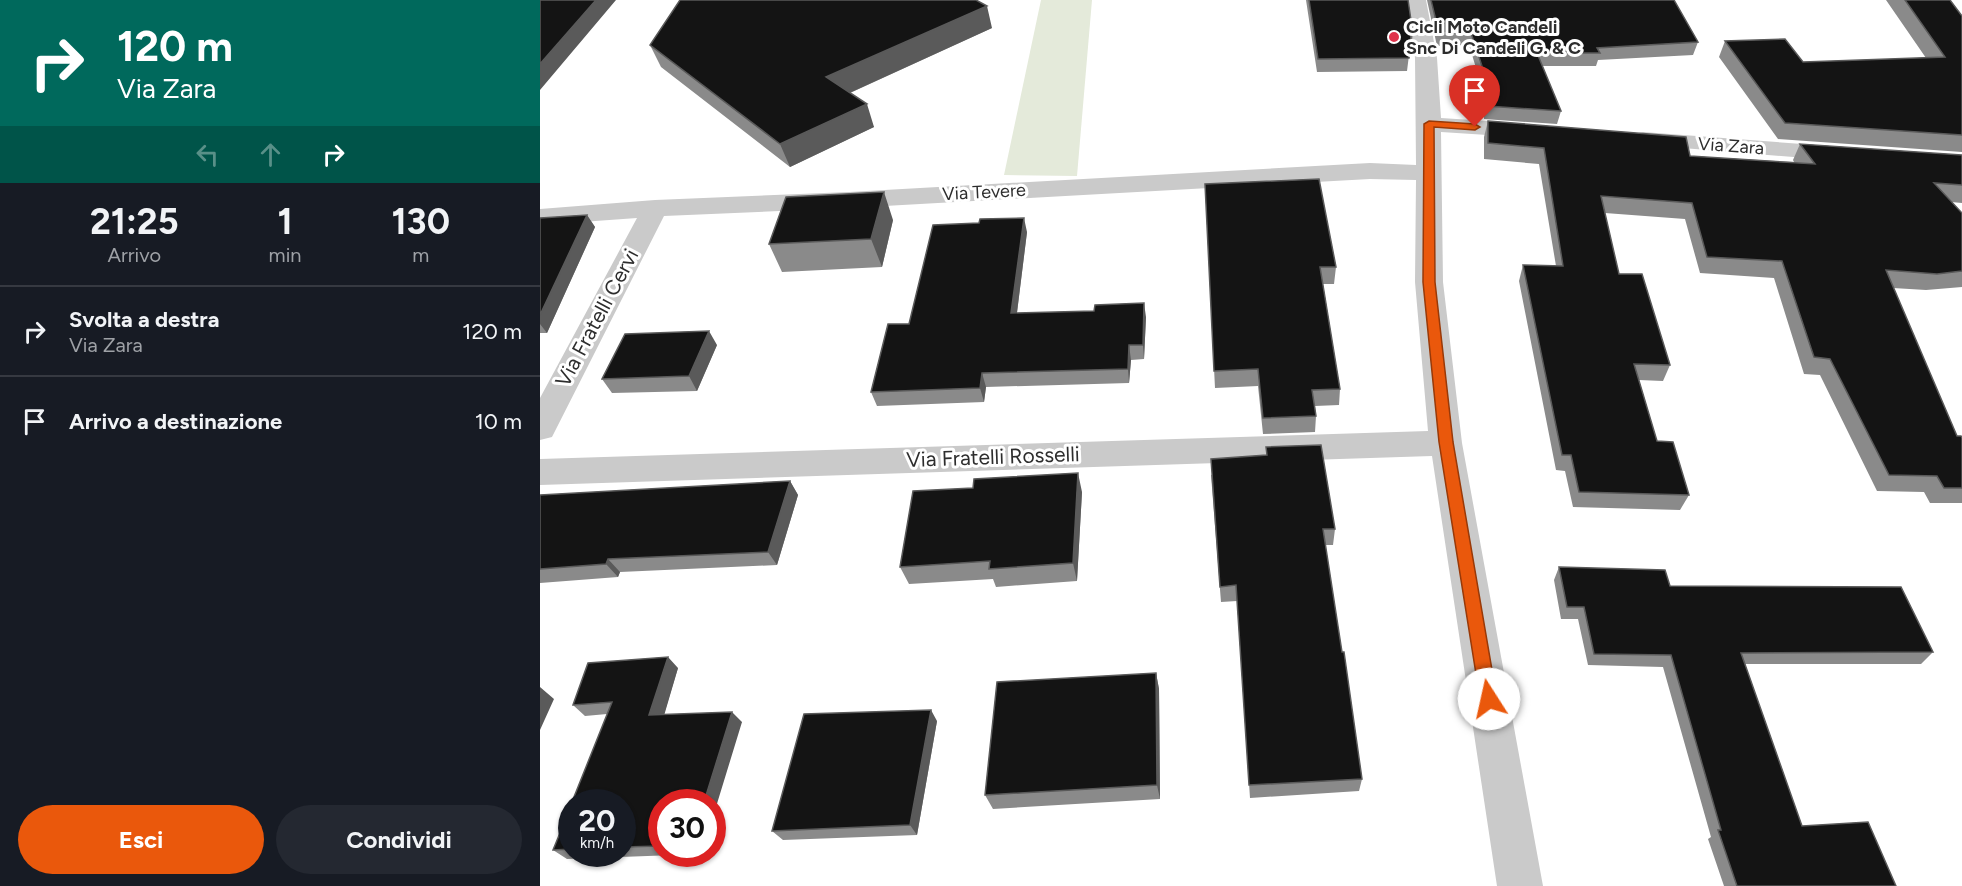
<!DOCTYPE html>
<html lang="it">
<head>
<meta charset="utf-8">
<style>
  :root { --surface:#171b24; --page:#242831; --text:#f1f3f6; --muted:#9ea1a6; --line:#363941; --accent:#ea580c }
  body { margin:0; font-family:Figtree,sans-serif; background:var(--page); color:var(--text); height:100vh; display:flex; flex-direction:column; font-size:22px; white-space:nowrap }
  * { box-sizing:border-box; margin:0 }
  p { font-size:20px; color:var(--muted) }
  .icon { flex:none; width:33px; height:33px; fill:none; stroke:currentColor; stroke-width:2; stroke-linecap:round; stroke-linejoin:round }
  .map { position:relative; flex:1; overflow:hidden }
  .details { display:flex; flex-direction:column; background:var(--surface); width:540px }
  .details>* { flex:none }
  .hud { background:#00695c; color:#fff; overflow:hidden }
  .speed { position:absolute; left:18px; top:789px; display:flex; gap:12px; font-size:30px; font-weight:700; text-align:center }
  .speed>* { display:grid; place-content:center; width:78px; height:78px; border-radius:50%; background:var(--surface); box-shadow:0 2px 4px #0004; line-height:1 }
  .speed small { font-size:15px; font-weight:400 }
  .speed .limit { border:9px solid #d22; background:#fff; color:#111 }
  .pin { position:absolute; display:grid; place-items:center; width:51px; height:51px; color:#fff; margin:-62px -26px; border-radius:50% 50% 50% 0; rotate:-45deg; box-shadow:0 0 6px #0007 }
  .pin .icon { rotate:45deg }
  .me { position:absolute; width:66px; margin:-33px; rotate:350deg; stroke-linejoin:round; filter:drop-shadow(0 0 4px #0008) }
  .turn { display:flex; align-items:center; gap:21px; height:126px; padding:0 18px; font-size:27px }
  .turn .icon { width:78px; height:78px; stroke-width:2.5 }
  .turn b { display:block; font-size:42px; line-height:51px }
  .lanes { display:flex; align-items:center; height:57px; padding:0 18px; background:#0003; justify-content:center; gap:30px; direction:ltr }
  .lanes .off { opacity:.35 }
  .eta { display:flex; justify-content:space-evenly; align-items:center; height:102px; text-align:center }
  .eta b { font-size:36px; font-weight:700; line-height:42px }
  .cta { display:flex; gap:12px; margin-top:auto; padding:12px 18px }
  .cta a { flex:1; height:69px; border-radius:36px; background:var(--accent); color:#fff; font-size:24px; font-weight:700; line-height:69px; text-align:center }
  .cta a+a { background:var(--page); color:var(--text) }
  ul { padding:0; list-style:none }
  li { display:flex; align-items:center; gap:18px; height:90px; padding:0 18px; border-top:2px solid var(--line) }
  li div { flex:1 }
  li b { display:block; font-size:22px }
  li em { font-style:normal }
  main { display:flex; flex:1; min-height:0 }
  .map>svg:first-child { display:block }
  .green { fill:#e4eada }
  .lines { fill:none; stroke-linecap:round; stroke-linejoin:round }
  .street { fill:#cacaca; fill-rule:evenodd }
  .wall { fill:#8a8a8a }
  .shaded-wall { fill:#5a5a5a }
  .building { fill:#141414; stroke:#5a5a5a; stroke-width:1.5 }
  .route { fill:#ea580c; stroke:#983908; stroke-width:1.5 }
  .poi-dot { fill:#df334b; stroke:#fff; stroke-width:2 }
  .labels { text-anchor:middle; stroke-width:6; stroke-linejoin:round; paint-order:stroke }
  .far-poi-label { font-size:18px; font-weight:bold; fill:#2d2d2d; stroke:#fff; text-anchor:start }
  .far-street-label { font-size:18px; fill:#2d2d2d; stroke:#fff }
  .street-label { font-size:21px; fill:#2d2d2d; stroke:#fff }
</style>
</head>
<body>
<main>
<section class="details">
<div class="hud">
<div class="turn"><svg class="icon" aria-label="right" viewBox="0 0 24 24"><path d="M7 20v-9h11M14 6l5 5-5 5"/></svg><div><b>120 m</b>Via Zara</div></div>
<div class="lanes"><svg class="icon off" aria-label="left" viewBox="0 0 24 24"><path d="M17 20v-9H6M10 6l-5 5 5 5"/></svg><svg class="icon off" aria-label="ahead" viewBox="0 0 24 24"><path d="M12 20V5M6 11l6-6 6 6"/></svg><svg class="icon" aria-label="right" viewBox="0 0 24 24"><path d="M7 20v-9h11M14 6l5 5-5 5"/></svg></div>
</div>
<div class="eta">
<div><b>21:25</b><p>Arrivo</p></div>
<div><b>1</b><p>min</p></div>
<div><b>130</b><p>m</p></div>
</div>
<ul>
<li><svg class="icon" aria-label="right" viewBox="0 0 24 24"><path d="M7 20v-9h11M14 6l5 5-5 5"/></svg><div><b>Svolta a destra</b><p>Via Zara</p></div><em>120 m</em></li>
<li><svg class="icon" aria-label="arrive" viewBox="0 0 24 24"><path d="M6 21V4h12l-3 4 3 4H6"/></svg><div><b>Arrivo a destinazione</b></div><em>10 m</em></li>
</ul>
<div class="cta"><a>Esci</a><a>Condividi</a></div>
</section>
<div class="map">
<svg width="1422" height="886" viewBox="0 0 1422 886">
  <rect width="100%" height="100%" fill="#fff"/>
  <path class="green" d="M501 0H552L537 176 464 175Z"/>
  <g class="lines">
    <path class="street" d="M866 0H886L897 58 901 118 992 124 1001 126 1004 131 1001 136 992 138 901 132 903 282 922 443 1003 886H957L892 456 0 485V459L888 431 875 282 876 180 830 179 309 208 124 216 12 437 0 440V398L97 218 0 225V209L115 200 309 192 830 163 876 165 875 58Z
      M1103 132 1303 147 1312 149 1315 154 1312 159 1303 161 1094 144 1091 139 1094 134Z"/>
  </g>
  <path class="wall" d="M766 0H868L873 34 871 47H870L867 71 777 72Z
    M887 0H1134L1158 42 1153 55 1058 60 1056 66H1002L1021 111 1017 124 944 119V94L929 45 897 46Z
    M1346 0H1410L1422 16V152L1238 139 1179 57 1185 41 1263 62 1386 58Z
    M452 28 310 93 334 127 250 167 121 67 110 45Z
    M948 121 1150 156 1254 162 1253 160 1260 144 1422 155V203L1411 202 1422 213V287L1386 290 1353 288 1417 436 1422 438V503H1390L1384 492 1337 491 1280 375 1264 374 1234 278 1160 273 1145 219 1065 213 1079 274 1130 365 1123 381 1099 380 1117 441 1149 495 1140 510 1033 507 1025 471 1016 470 979 281 983 265 1016 266 999 164 944 159V137Z
    M665 184 796 267 794 284H783L800 389 799 405 775 406 776 416 775 432 723 434 718 386 675 388Z
    M47 215 55 227 7 333H0V218Z
    M353 220 342 267 242 272 229 244Z
    M487 232 477 313 606 317 604 359 591 360 589 383 446 387 444 402 337 406 331 392 369 324Z
    M177 345 157 391 72 393 62 379Z
    M726 447 795 529 793 545H785L822 779 819 791 710 798 697 601 681 602 671 475 726 455Z
    M250 481 258 495 237 565 80 572 78 577 0 583V495Z
    M542 492 537 581 456 587 453 579 369 584 360 567Z
    M1019 567 1130 586 1393 652 1381 664H1205L1262 826 1356 886H1184L1168 839 1171 837 1123 667 1048 665 1038 619H1021L1014 580Z
    M138 668 124 714 202 722 122 802V854H161L27 859 13 850 32 804V854H82V802L67 714 45 716 33 705Z
    M616 673 619 689 620 799 453 809 445 795Z
    M397 721 377 835 243 840 232 831Z"/>
  <path class="shaded-wall" d="M56 0H76L0 90V64Z
    M447 6 452 28 294 100 286 77Z
    M327 104 334 127 250 167 240 144Z
    M344 192 353 220 342 267 331 239Z
    M47 215 55 227 7 333 0 324V315Z
    M484 218 487 232 475 328 471 313Z
    M604 303 606 317 604 359 603 345Z
    M169 331 177 345 157 391 149 376Z
    M589 345 591 360 589 383 588 369Z
    M442 373 446 387 444 402 440 388Z
    M538 473 542 492 537 581 533 563Z
    M250 481 258 495 237 565 228 552Z
    M68 559 80 572 78 577 66 564Z
    M128 657 138 668 121 726 109 715Z
    M616 673 619 689 620 799 617 785Z
    M0 687 14 699 0 730Z
    M391 710 397 721 377 835 370 825Z
    M192 712 202 722 172 820V802H164Z"/>
  <path class="building" d="M0 0H56L0 64Z
    M140 0H436L447 6 286 77 327 104 240 144 110 45Z
    M769 0H868L873 34H871L869 58 778 59Z
    M891 0H1134L1158 42 1057 48 1060 53H997L1021 111 947 106V81L931 33H899Z
    M1365 0H1410L1422 16V135L1245 123 1185 41 1245 39 1263 62 1405 57Z
    M948 121 1146 137 1150 156 1275 164 1260 144 1422 155V185L1394 183 1422 213V271L1397 274 1346 270 1417 436H1421L1422 438V488H1404L1397 476 1349 475 1290 359 1274 357 1242 261 1167 257 1152 203 1061 196 1079 274H1102L1130 365 1094 364 1117 441 1133 442 1149 495 1039 492 1031 455H1022L983 265 1023 266 1004 148 948 143Z
    M779 179 796 267H780L800 389 772 390 776 416 723 418 718 369 674 371 665 184Z
    M344 192 331 239 229 244 246 197Z
    M47 215 0 315V218Z
    M484 218 471 313 554 311 555 305 604 303 603 345H589L588 369 442 373 440 388 331 392 348 324H369L393 225 439 223 440 219Z
    M169 331 149 376 62 379 85 334Z
    M781 445 795 529H783L802 652H804L822 779 709 785 696 585 680 587 671 459 727 455 726 447Z
    M538 473 533 563 449 569 450 561 360 567 373 491 433 488 434 479Z
    M250 481 228 552 68 559 66 564 0 569V495Z
    M1019 567 1125 570 1130 586 1361 587 1393 652 1201 653 1262 826 1328 822 1356 886H1197L1178 830H1181L1131 655 1054 654 1044 607H1027Z
    M128 657 109 715 192 712 164 802H122V846L82 847V802H32L72 702 33 705 48 663Z
    M616 673 617 785 445 795 457 682Z
    M391 710 370 825 232 831 264 714Z
    M32 804V849L13 850Z"/>
  <path class="route" d="M889 121 935 124 940 127 935 130 894 127 895 282 913 442 957 699 954 704 949 706 943 704 940 699 899 442 883 282 884 124Z"/>
  <circle class="poi-dot" cx="854" cy="37" r="6"/>
  <g class="labels">
    <g class="far-poi-label">
      <text x="866" y="33">Cicli Moto Candeli<tspan x="866" dy="21">Snc Di Candeli G. &amp; C</tspan></text>
    </g>
    <g class="far-street-label">
      <text transform="translate(1191 146) rotate(4)" y="6">Via Zara</text>
      <text transform="translate(444 192) rotate(-3)" y="6">Via Tevere</text>
    </g>
    <g class="street-label">
      <text transform="translate(57 318) rotate(-62)" y="7">Via Fratelli Cervi</text>
      <text transform="translate(453 457) rotate(-2)" y="7">Via Fratelli Rosselli</text>
    </g>
  </g>
</svg>
<div class="speed"><div>20<small>km/h</small></div><div class="limit">30</div></div>
<div class="pin" style="left:935px;top:127px;background:#d93025"><svg class="icon" aria-label="arrive" viewBox="0 0 24 24"><path d="M6 21V4h12l-3 4 3 4H6"/></svg></div>
<svg class="me" style="left:949px;top:699px" viewBox="-20 -20 40 40"><circle r="19" fill="#fff"/><path d="M0-13L10 11 0 6-10 11z" fill="#ea580c"/></svg>
</div>
</main>
</body>
</html>
